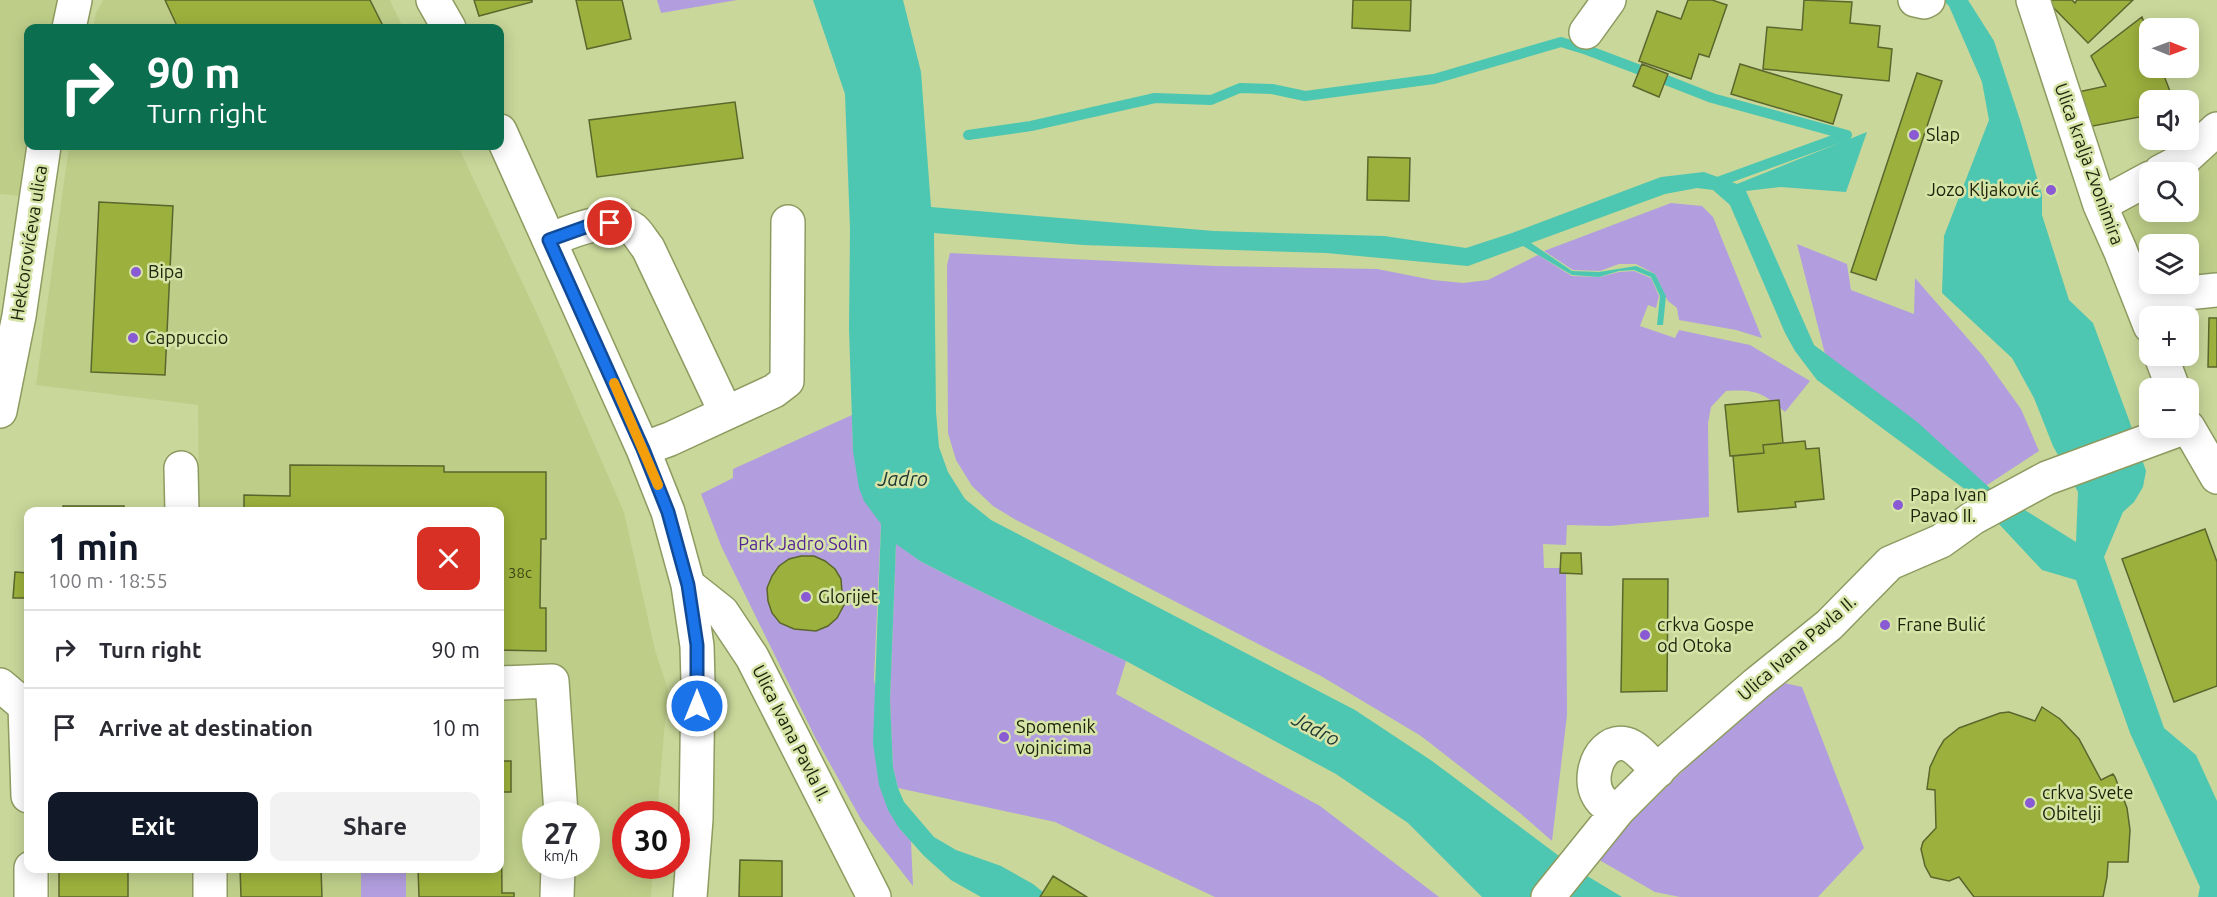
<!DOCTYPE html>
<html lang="en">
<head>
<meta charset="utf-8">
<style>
  :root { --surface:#fff; --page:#f2f2f3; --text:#2b2b33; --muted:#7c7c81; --line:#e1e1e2; --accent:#111827 }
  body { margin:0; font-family:Ubuntu,sans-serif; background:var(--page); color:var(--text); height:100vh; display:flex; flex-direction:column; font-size:22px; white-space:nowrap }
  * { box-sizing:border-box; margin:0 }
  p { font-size:20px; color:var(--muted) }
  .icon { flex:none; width:33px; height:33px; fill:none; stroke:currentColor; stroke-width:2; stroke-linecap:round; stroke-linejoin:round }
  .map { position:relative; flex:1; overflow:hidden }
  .side { position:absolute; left:24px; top:507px; width:480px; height:366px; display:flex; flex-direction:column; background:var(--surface); border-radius:12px; box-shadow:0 3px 15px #0003 }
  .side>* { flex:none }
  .banner { position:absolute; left:24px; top:24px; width:480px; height:126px; border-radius:12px; box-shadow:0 3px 15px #0003; background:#0b6e4f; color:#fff; overflow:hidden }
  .needle { width:39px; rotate:91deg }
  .fabs { position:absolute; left:2139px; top:18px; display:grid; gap:12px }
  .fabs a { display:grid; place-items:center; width:60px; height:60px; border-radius:12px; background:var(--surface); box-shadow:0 3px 15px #0003; font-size:30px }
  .speed { position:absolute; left:522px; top:801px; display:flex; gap:12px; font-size:30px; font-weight:700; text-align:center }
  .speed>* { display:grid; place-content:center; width:78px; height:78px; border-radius:50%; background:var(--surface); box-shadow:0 3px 15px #0003; line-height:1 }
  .speed small { font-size:15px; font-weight:400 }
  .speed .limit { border:9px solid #d22; background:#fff; color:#111 }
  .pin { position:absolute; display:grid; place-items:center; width:51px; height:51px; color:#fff; margin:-26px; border:3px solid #fff; border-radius:50%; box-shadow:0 2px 6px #0007 }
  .me { position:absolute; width:66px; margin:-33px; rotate:0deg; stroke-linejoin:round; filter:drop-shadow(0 0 4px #0008) }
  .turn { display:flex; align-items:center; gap:21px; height:126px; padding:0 24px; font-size:27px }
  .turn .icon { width:78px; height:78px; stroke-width:2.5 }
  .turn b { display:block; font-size:42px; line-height:51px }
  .round { display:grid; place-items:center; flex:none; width:63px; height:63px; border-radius:12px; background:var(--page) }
  .overview { display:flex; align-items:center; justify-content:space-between; height:102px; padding:0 24px }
  h1 { font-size:36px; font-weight:700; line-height:45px; color:var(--accent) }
  .button { display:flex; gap:12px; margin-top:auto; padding:12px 24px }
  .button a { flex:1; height:69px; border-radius:12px; background:var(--accent); color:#fff; font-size:24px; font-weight:700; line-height:69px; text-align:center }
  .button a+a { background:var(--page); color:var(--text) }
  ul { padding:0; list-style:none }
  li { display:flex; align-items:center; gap:18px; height:78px; padding:0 24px; border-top:2px solid var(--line) }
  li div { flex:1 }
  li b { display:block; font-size:22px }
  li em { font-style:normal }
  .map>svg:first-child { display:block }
  .built { fill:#bece89; fill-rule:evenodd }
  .green { fill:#b29ede }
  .water { fill:#4dc7b1 }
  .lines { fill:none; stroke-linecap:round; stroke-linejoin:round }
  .stream { stroke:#4dc7b1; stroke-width:10 }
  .building { fill:#9cb13d; stroke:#5b662d; stroke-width:1.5 }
  .minor-casing { stroke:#8e9b60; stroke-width:36 }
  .minor { stroke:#fff; stroke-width:33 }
  .route-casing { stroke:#114b97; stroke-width:15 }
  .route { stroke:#1a73e8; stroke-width:10 }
  .slow { stroke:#f59e0b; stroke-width:10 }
  .poi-dot { fill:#895ad3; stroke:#d6e4a7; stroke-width:2 }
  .labels { text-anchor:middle; stroke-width:5; stroke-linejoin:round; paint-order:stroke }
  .number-label { font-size:15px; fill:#3d4617 }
  .poi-label { font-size:18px; fill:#1d220a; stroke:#d6e4a7; text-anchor:start }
  .street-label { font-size:18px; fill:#1d220a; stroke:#d6e4a7 }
  .park-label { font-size:18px; fill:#572495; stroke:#d6e4a7 }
  .water-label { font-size:20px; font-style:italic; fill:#1e3933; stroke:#d6e4a7 }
</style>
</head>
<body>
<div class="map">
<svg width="2217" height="897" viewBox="0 0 2217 897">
  <rect width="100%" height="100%" fill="#c9d79a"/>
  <path class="built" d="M0 0H58L52 28H28V146L21 196 0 194Z
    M103 0H390L403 28H93L96 13Z
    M2217 145V276H2189L2188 244H2150L2149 280 2116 289 2092 223 2149 193 2150 212H2188V172Z
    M69 146H458L539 318 624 512 655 650 668 689 657 814H626V866H653L651 897H50V869L500 868V512L199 511 198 405 36 385ZM536 814H586V866H536Z"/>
  <path class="green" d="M657 0H737L661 13Z
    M1671 203 1702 206 1713 217 1762 338 1736 330 1679 320 1677 308 1668 301 1655 274 1636 264H1619L1600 271 1573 270 1544 251Z
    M1797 244 1847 264 1851 290 1914 314 1915 278 1983 356 2021 409 2039 451 1984 487 1826 358Z
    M950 253 1215 266 1377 269 1433 280 1463 283 1488 280 1538 255 1572 276 1600 277 1619 272 1634 271 1651 278 1659 296 1656 308 1648 305 1640 326 1675 338 1679 330 1750 345 1810 381 1785 412C1763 393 1756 389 1726 391L1711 407 1708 423 1709 517 1610 526 1567 525 1566 545 1543 544 1544 568H1566L1567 715 1552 841 1520 813 1421 736 1321 676 1016 520 993 506 972 486 956 460 948 433 947 265Z
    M852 415 853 451 881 524 874 679 899 828 911 841 913 886 862 821 815 737 722 548 701 494 733 478V469Z
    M896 543 920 561 951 577 1126 661 1116 694 1320 806 1439 897H1215L1055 822 898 788 893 767 890 700Z
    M1776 681 1802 687 1864 848 1818 897H1680L1655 892 1594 857Z
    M361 869H406V897H361Z"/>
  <path class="water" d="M813 0H903L921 72 931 207 1214 231 1384 236 1466 248 1512 233 1661 177 1704 172 1737 184 1867 132 1846 192 1781 187 1746 191 1814 345 1916 421 1991 489 2076 542 2078 492 2053 446 2034 398 2012 358 1942 293 1944 236 1989 120 1982 82 1949 6 1943 0H1968L1994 41 2021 123 2042 195V215L2069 300 2093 323 2129 420 2146 471 2143 487 2134 502 2123 512 2104 557 2164 728 2196 755 2217 801V897H2198L2200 887 2130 733 2076 580 2042 570 1970 493 1817 380 1795 351 1785 333 1730 205 1713 190 1697 188 1665 194 1531 243 1572 271 1599 272 1636 266 1655 274 1666 296 1663 325H1657L1660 296 1651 277 1634 270 1619 271 1599 277 1572 275 1523 246 1468 266 1326 253 1083 245 934 233 936 412 939 447 948 472 965 499 991 520 1355 710 1432 761 1579 871 1622 897H1482L1408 823 1336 774 1126 661 951 577 920 561 896 544 890 700 893 767 898 788 904 802 934 837 956 850 1001 866 1033 884 1049 897H981L951 880 924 856 899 828 888 810 879 785 873 743 881 524 864 501 859 488 853 451 849 329 850 229 845 94Z"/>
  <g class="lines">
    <path class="stream" d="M1666 80 1712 98 1847 135
      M968 135 1031 126 1155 98 1211 100 1240 88 1272 89 1305 96 1434 79 1561 42 1587 50 1640 70
      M1715 183 1847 135"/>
  </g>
  <path class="building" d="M165 0H370L384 28H178Z
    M474 0H532V2L479 16Z
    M576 0H622L631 39 587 49Z
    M1353 0H1411L1410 31 1352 28Z
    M1688 0H1712L1727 5 1709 57 1699 54 1691 79 1639 61 1657 11 1681 19Z
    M1804 0 1852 2 1850 23 1880 26 1878 47 1892 49 1889 81 1763 69 1767 27 1802 30Z
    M2046 0H2072L2075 3 2077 0H2133L2088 43Z
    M2142 17 2150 38V68H2161L2173 99 2150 100V115L2088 127 2078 92 2106 86 2091 56Z
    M1642 64 1668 74 1659 97 1633 86Z
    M1740 64 1842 95 1833 124 1731 94Z
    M1917 73 1942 81 1876 280 1851 272Z
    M735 102 743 158 597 177 589 120Z
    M1368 157 1410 158 1409 201 1367 200Z
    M99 202 173 206 165 375 91 372Z
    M2209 318H2217V367H2208Z
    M1779 400 1783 443 1763 445 1764 453 1730 456 1725 405Z
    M1805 441 1806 449 1819 448 1824 499 1795 502 1796 507 1738 512 1733 456 1764 453 1763 445Z
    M290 465 444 466V472H546V539H541L540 608H546V651L500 650V512H244V495L290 496Z
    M63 506H124V512H63Z
    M2205 529 2217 562V686L2174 702 2122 559Z
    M1561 553H1581L1582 574 1560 573Z
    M801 556H814L825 561 835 569 841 579 842 592 845 593 844 605 837 618 828 626 816 631 794 629 780 623 772 613 768 601 767 588 772 576 779 566 789 559Z
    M15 572 28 573V598H13Z
    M1623 579H1668L1667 691 1621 692Z
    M2042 707 2060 719 2079 739 2101 780 2113 774 2115 777 2127 808 2130 830 2128 862H2108L2107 877 2103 897H1974L1959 877 1949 881 1931 877 1925 866 1921 849 1923 842 1936 828 1935 790 1927 789 1930 767 1938 750 1944 740 1959 728 2000 713 2009 712 2035 721Z
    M500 761H511V792H501L502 893H514V897H419L418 868H500Z
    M740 860 782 861V897H739Z
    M59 868H128V897H59Z
    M240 868H321L322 897H241Z
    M1053 876 1087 897H1040Z"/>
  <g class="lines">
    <g class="minor-casing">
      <path id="minor" d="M433 0 449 28
        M1915 0 1924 2 1928 0
        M2033 0 2100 205 2120 250 2150 326
        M69 28 75 0
        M1586 32 1609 0
        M500 131 643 449 668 512 688 585 697 646 698 683 696 819 690 897
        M2160 172 2183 160 2217 129
        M2100 205 2150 178
        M549 240C570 232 611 213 633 229 638 233 643 242 648 248L726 413
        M2139 298 2217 290
        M2161 356 2173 388
        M0 411 19 316 44 146
        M2188 427 2217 477
        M643 449 670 439 774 391 787 381 788 222
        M181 468 182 512
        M688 585 722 612 752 657 874 897
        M500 683 552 681 561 814
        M0 685 25 706 28 796
        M1619 809C1577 803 1594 736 1626 744 1638 747 1649 763 1658 771
        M31 868V897
        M210 868V897
        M557 897 558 866
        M1548 897 1619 809 1667 761 1756 684 1829 625 1890 563 1941 541 1973 518 2047 478 2183 428"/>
    </g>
    <use href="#minor" class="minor"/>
  </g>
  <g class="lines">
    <g class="route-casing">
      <path id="route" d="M610 223 591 225 549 240 643 449 668 512 688 585 697 645V706"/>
    </g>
    <use href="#route" class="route"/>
    <path class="slow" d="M614 383 658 485"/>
  </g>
  <g class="poi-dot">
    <circle cx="1914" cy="135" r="6"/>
    <circle cx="2051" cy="190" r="6"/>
    <circle cx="136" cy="272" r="6"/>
    <circle cx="133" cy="338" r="6"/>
    <circle cx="1898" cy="505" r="6"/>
    <circle cx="806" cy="597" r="6"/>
    <circle cx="1885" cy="625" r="6"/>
    <circle cx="1645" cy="635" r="6"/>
    <circle cx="1004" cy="737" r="6"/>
    <circle cx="2030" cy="803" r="6"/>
  </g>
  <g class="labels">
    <g class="number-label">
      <text x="520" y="578">38c</text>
    </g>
    <g class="poi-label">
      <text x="1926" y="141">Slap</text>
      <text x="2039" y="196" text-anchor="end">Jozo Kljaković</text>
      <text x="148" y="278">Bipa</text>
      <text x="145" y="344">Cappuccio</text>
      <text x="1910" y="501">Papa Ivan<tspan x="1910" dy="21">Pavao II.</tspan></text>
      <text x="818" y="603">Glorijet</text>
      <text x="1657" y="631">crkva Gospe<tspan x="1657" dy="21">od Otoka</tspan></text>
      <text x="1897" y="631">Frane Bulić</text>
      <text x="1016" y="733">Spomenik<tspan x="1016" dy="21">vojnicima</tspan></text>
      <text x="2042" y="799">crkva Svete<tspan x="2042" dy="21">Obitelji</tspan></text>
    </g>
    <g class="street-label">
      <text transform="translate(2089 164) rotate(70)" y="6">Ulica kralja Zvonimira</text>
      <text transform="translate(29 243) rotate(-81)" y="6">Hektorovićeva ulica</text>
      <text transform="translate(1797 648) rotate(-41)" y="6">Ulica Ivana Pavla II.</text>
      <text transform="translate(791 733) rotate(63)" y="6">Ulica Ivana Pavla II.</text>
    </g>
    <g class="park-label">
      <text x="803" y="550">Park Jadro Solin</text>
    </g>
    <g class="water-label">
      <text x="903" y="486">Jadro</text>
      <text transform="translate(1316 729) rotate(28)" y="7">Jadro</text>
    </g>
  </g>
</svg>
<div class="fabs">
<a><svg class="needle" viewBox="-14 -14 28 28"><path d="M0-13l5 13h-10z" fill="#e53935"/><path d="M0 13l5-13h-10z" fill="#7c7c81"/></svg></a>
<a><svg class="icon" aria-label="sound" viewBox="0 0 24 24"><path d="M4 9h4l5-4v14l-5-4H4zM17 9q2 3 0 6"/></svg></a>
<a><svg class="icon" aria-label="search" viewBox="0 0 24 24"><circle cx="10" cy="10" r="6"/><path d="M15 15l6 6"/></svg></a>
<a><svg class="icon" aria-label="layers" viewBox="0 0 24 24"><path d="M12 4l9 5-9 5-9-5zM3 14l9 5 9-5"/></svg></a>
<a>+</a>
<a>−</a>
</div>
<div class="speed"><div>27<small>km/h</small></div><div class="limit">30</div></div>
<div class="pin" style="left:610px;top:223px;background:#d93025"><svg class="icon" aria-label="arrive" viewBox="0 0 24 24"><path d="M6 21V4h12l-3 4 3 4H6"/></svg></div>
<svg class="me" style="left:697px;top:706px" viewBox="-20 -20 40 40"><circle r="17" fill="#1a73e8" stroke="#fff" stroke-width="3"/><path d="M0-11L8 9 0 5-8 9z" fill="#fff"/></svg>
<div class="banner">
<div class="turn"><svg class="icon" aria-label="right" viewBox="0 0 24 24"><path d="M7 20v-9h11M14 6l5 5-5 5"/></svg><div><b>90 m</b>Turn right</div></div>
</div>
<section class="side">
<div class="overview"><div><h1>1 min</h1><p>100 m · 18:55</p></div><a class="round" style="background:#d93025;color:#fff"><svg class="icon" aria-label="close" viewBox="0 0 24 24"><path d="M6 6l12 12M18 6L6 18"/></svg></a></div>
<ul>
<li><svg class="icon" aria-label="right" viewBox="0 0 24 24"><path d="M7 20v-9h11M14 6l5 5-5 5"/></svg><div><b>Turn right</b></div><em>90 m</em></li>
<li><svg class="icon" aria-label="arrive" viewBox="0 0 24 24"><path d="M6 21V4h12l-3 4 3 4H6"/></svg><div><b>Arrive at destination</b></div><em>10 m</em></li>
</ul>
<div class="button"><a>Exit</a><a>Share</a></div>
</section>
</div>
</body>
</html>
